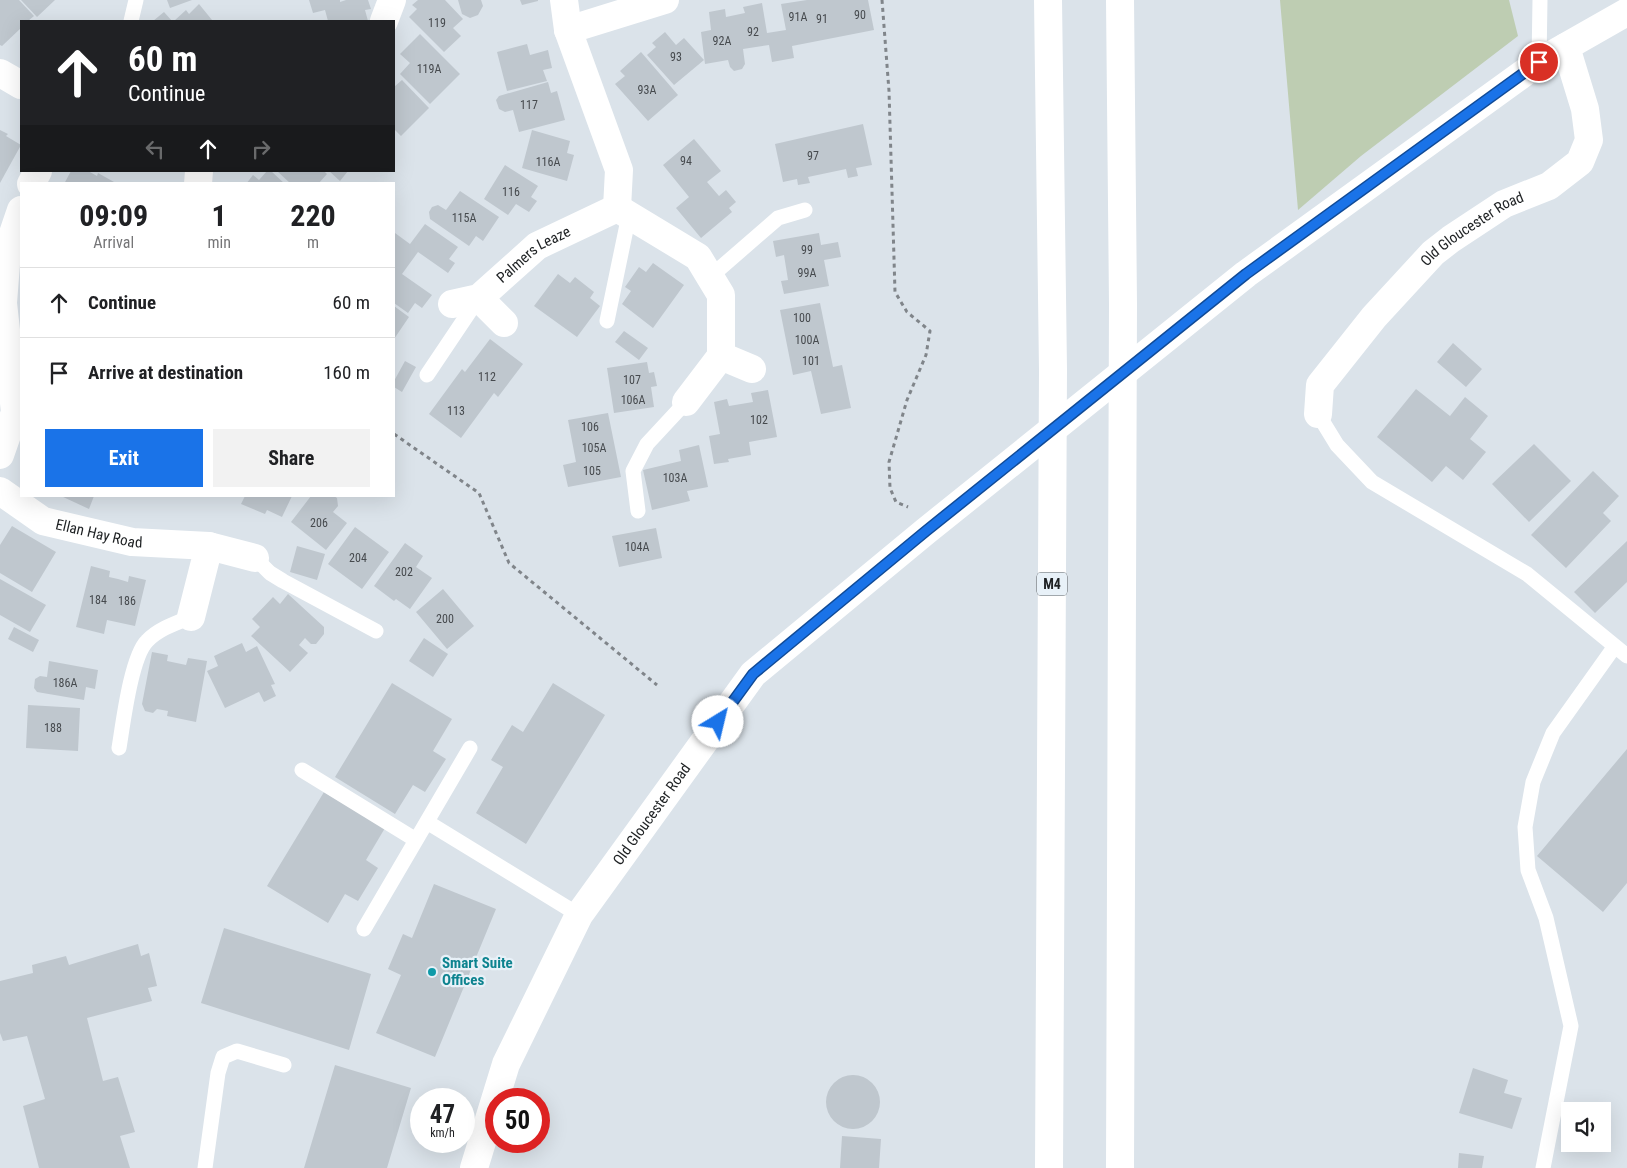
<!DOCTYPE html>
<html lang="en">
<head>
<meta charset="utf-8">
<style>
  :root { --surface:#fff; --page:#f2f2f2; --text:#202124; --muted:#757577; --line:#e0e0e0; --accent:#1a73e8 }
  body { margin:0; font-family:"Roboto Condensed",sans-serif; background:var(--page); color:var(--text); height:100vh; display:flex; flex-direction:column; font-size:19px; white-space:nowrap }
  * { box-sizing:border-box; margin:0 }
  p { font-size:16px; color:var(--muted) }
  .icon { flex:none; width:28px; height:28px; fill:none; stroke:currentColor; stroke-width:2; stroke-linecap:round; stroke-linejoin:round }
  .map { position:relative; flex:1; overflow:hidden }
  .side { position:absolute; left:20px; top:182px; width:375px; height:315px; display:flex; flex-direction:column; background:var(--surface); border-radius:0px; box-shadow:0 5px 20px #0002 }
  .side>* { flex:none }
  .guide { position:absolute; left:20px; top:20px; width:375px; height:152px; border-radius:0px; box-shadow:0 5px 20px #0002; background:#202124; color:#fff; overflow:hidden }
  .controls { position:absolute; left:1561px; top:1102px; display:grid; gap:10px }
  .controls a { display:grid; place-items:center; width:50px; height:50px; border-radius:0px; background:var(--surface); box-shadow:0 5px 20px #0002; font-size:25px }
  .speed { position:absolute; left:410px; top:1088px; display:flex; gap:10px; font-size:25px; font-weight:700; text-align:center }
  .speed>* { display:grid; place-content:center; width:65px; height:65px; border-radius:50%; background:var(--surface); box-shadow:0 5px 20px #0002; line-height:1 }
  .speed small { font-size:12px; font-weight:400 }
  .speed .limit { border:8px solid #d22; background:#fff; color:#111 }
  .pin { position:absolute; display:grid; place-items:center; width:42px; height:42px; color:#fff; margin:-21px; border:2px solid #fff; border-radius:50%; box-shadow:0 1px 5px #0007 }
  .me { position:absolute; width:55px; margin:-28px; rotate:36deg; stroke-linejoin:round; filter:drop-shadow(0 0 4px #0008) }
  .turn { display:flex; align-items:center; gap:18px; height:105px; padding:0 25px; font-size:22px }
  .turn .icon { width:65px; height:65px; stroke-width:2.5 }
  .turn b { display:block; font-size:35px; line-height:42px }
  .lanes { display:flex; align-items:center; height:48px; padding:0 25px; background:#0003; justify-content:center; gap:25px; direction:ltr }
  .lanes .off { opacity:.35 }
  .eta { display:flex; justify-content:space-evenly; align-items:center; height:85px; text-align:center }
  .eta b { font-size:30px; font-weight:700; line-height:35px }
  .cta { display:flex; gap:10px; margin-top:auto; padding:10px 25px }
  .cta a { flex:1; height:58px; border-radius:0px; background:var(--accent); color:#fff; font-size:20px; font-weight:700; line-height:58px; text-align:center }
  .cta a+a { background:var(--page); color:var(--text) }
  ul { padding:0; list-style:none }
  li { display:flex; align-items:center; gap:15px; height:70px; padding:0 25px; border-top:1px solid var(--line) }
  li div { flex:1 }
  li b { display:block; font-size:19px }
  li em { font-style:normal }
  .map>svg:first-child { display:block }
  .green { fill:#becdb2 }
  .building { fill:#bfc7ce }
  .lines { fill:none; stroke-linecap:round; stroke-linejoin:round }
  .path { stroke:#80858a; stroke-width:3; stroke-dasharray:4 4; stroke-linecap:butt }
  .lane { stroke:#fff; stroke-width:15 }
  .street { stroke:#fff; stroke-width:28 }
  .secondary { stroke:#fff; stroke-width:28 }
  .highway { stroke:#fff; stroke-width:28 }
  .route-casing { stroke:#114b97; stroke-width:12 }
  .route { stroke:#1a73e8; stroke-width:9 }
  .culture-dot { fill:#0f9aa8; stroke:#e8f1f8; stroke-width:2 }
  .labels { text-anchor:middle; stroke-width:4.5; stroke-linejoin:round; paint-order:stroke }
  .number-label { font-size:12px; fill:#464a4e }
  .shield { fill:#e8f1f8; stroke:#5b5f63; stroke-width:1 }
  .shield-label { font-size:14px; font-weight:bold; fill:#1e2123 }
  .street-label { font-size:15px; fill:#1e2123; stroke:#e8f1f8 }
  .culture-label { font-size:15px; font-weight:bold; fill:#0d838f; stroke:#e8f1f8; text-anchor:start }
</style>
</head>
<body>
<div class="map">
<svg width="1627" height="1168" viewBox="0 0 1627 1168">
  <rect width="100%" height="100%" fill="#dbe3ea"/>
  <path class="green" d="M1280 0H1509L1518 36 1361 156 1298 210Z"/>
  <path class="building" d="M0 0H19L34 16 28 21H21V28L2 46 0 45Z
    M21 0H55L37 17Z
    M167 0H192L170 8Z
    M309 0H340V2L346 0H368L371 9 365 10 368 21H328L325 10 313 13Z
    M418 0H445L463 19 453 28 461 36 444 52 409 17 417 9 412 5Z
    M458 0H481L483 6 478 15 470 18 462 14Z
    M520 0H538V1L522 5Z
    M807 0H868L874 30 792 46 794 58 772 62 769 45 743 49 745 64 742 69 734 71 730 67 728 60 705 64 701 32 711 30 709 12 725 9 726 17 745 13 743 7 762 3 767 33 786 30 781 4Z
    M199 4 212 20 211 21H174L186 10 189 14Z
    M164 12 172 21H153Z
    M665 32 676 45 684 38 704 60 674 85 647 55 656 47 652 43Z
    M420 34 460 74 430 104 400 74 410 63 400 54Z
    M527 44 530 55 548 50 552 68 543 70 547 81 507 91 497 52Z
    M641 52 678 95 648 121 615 84 625 76 620 71Z
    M402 80 429 108 401 136 394 129V87Z
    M548 82 551 93 557 91 565 120 519 132 513 110 505 112 499 109 496 100 499 96Z
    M863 124 872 165 856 168 858 176 848 178 846 169 808 177 810 183 798 185 797 179 783 182 775 144Z
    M0 130 8 134 6 136 21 145 0 183Z
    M532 130 570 141 567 153 574 155 567 181 522 168Z
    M694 139 721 171 707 182 719 196 726 190 736 202 729 208 732 212 701 238 676 208 689 197 663 165Z
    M505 165 538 186 531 197 537 201 529 212 516 204 508 215 484 199Z
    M71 171H88L97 176 98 173 114 182 113 184H64Z
    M267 171H271L285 184H246L253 175 259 180Z
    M277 171H324L327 174 318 184H291Z
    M329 171H348L340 181Z
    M460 191 499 217 483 241 476 236 469 246 430 219 429 212 432 207 438 205 446 210Z
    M425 224 458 247 449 259 455 263 448 273 418 252 402 274 432 295 422 308 415 303 408 313 394 303V234L395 233 410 244Z
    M819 233 821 245 838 242 841 257 824 260 829 286 784 294 781 281 788 280 784 255 776 257 773 241Z
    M653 263 684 285 653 328 622 304 631 291 625 287 639 267 646 272Z
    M558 274 570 283 575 277 594 292 590 298 600 306 577 337 534 306Z
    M820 303 833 367 842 365 851 408 821 414 811 371 793 375 780 310Z
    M394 306 409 317 394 339Z
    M624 331 648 348 639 360 615 342Z
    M490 339 523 364 498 397 494 393 461 438 429 414 462 369 465 372Z
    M1453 343 1482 369 1466 387 1437 362Z
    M405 361 416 367 402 392 394 387V381Z
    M647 362 649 373 654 372 657 386 651 387 654 407 614 413 607 368Z
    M1416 389 1450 416 1465 397 1488 416 1470 439 1486 452 1463 480 1446 466 1432 482 1377 437Z
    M768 390 777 437 749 442 751 455 728 459 729 462 714 464 709 436 720 434 714 402 727 399 729 406 753 402 751 393Z
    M608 413 621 477 568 487 563 465 576 462 568 420Z
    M1534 444 1571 481 1529 522 1492 484Z
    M699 445 708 487 687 491 690 501 652 510 643 470 681 461 679 450Z
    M1593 471 1619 496 1603 513 1611 521 1566 568 1531 535Z
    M61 496H94L89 509Z
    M245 496H292L282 517 267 510 265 514 241 504Z
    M311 496H334L337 498 338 506 333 512 347 523 326 550 291 522Z
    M12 526 56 552 32 592 0 573V545Z
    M355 527 389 552 362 589 328 564Z
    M656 528 662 558 619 567 612 536Z
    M1627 541V582L1595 613 1574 592Z
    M405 543 423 556 416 567 432 578 410 609 396 599 394 601 374 586Z
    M297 546 325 554 317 580 290 572Z
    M91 566 110 571 109 577 118 579 128 582 129 576 146 580 135 626 107 620 104 634 76 627Z
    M0 579 46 605 30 632 0 615Z
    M443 589 474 626 447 649 416 612Z
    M288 594 324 627V634L316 644H311L305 638 299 645 308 653 290 672 251 636 260 627 252 619 273 597 280 604Z
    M14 627 39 640 33 652 8 639Z
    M424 638 448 654 433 677 409 661Z
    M242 643 246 652 257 646 275 684 271 685 276 696 264 702 259 692 225 708 207 671 218 666 214 656Z
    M152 652 168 655 167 661 186 665 188 658 207 661 196 722 167 716 168 711 157 709 153 713 145 711 142 704Z
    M49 661 98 670 95 689 86 687 84 700 37 692 34 688 35 679 40 676 47 677Z
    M392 683 452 719 433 751 446 759 425 792 413 785 395 814 335 777Z
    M553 683 605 715 526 844 476 813 503 767 491 760 512 725 523 732Z
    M28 705 80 708 78 751 26 748Z
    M1627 749V883L1603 912 1537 856Z
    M324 792 385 828 366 860 378 868 358 901 345 894 328 923 267 886Z
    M434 884 496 909 435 1057 376 1033 401 975 388 969 403 934 412 938Z
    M224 928 371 974 349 1050 201 1003Z
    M138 944 141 956 149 953 157 986 148 988 152 1001 87 1018 103 1081 118 1077 135 1132 120 1136 130 1168H39L23 1106 45 1099 27 1036 3 1041 0 1033V981L33 973 32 965 66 956 69 965Z
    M335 1065 411 1088 387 1168H304Z
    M1473 1068 1508 1080 1504 1093 1522 1098 1512 1129 1459 1113Z
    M826 1102a27 27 0 1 1 54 0a27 27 0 1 1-54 0Z
    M842 1136 881 1139 879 1168H840Z
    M1459 1153 1484 1156 1482 1168H1458Z"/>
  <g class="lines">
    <path class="path" d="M882 0 889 91 895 292 907 312 930 331 926 355 907 400 889 462 890 488 896 502 908 507
      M394 434 479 493 509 563 657 685"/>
    <path class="lane" d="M131 21 136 0
      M1539 62 1540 0
      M710 277 778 218 805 210
      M607 321 629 215
      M427 375 478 299
      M1318 414 1337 445 1372 482 1527 574 1627 656
      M638 511 633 471 647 444 686 402
      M255 558 270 573 283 581 376 631
      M119 748C123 724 131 657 147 641 158 629 176 623 191 617
      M302 770 416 840
      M427 822 579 915
      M364 929 470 748
      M205 1168 218 1073 223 1057 237 1051 284 1065
      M1543 1168 1571 1026 1546 918 1528 870 1525 827 1533 782 1553 733 1615 646"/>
    <g class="street">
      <path d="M564 0 568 30 619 170 617 208"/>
      <path d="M384 21 392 0"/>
      <path d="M568 30 665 0"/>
      <path d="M0 73 21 85"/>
      <path d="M31 184 38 171"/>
      <path d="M198 184 199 171"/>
      <path d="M479 298 504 323"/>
      <path id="s1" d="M452 304 479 298 537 246 617 208 698 257 721 295V356L686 402"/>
      <path d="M721 356 752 369"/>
      <path id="s2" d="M1318 414 1320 385 1374 317 1433 253 1451 239 1504 204 1549 186 1580 162 1589 140 1585 109 1566 47"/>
      <path d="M0 455 15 412 3 303 7 251 21 210"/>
      <path id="s3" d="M0 491 43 521 132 542 209 546 191 617"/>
      <path d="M209 546 255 558"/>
    </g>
    <path class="secondary" id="s4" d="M474 1168 506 1064 579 915 753 674 926 531 1246 274 1539 62 1627 12"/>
    <path class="highway" d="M1048 0 1053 370 1049 1168
      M1120 0 1123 304 1120 1168"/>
  </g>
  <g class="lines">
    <g class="route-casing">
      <path id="route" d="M718 722 753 674 926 531 1246 274 1539 62"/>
    </g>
    <use href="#route" class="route"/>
  </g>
  <circle class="culture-dot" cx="432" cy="972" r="5"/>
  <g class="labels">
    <g class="number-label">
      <text x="860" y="19">90</text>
      <text x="798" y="21">91A</text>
      <text x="822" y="23">91</text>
      <text x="437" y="27">119</text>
      <text x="753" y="36">92</text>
      <text x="722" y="45">92A</text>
      <text x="676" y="61">93</text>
      <text x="429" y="73">119A</text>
      <text x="647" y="94">93A</text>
      <text x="529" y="109">117</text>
      <text x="813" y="160">97</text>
      <text x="686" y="165">94</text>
      <text x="548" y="166">116A</text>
      <text x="511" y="196">116</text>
      <text x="464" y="222">115A</text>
      <text x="807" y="254">99</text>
      <text x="807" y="277">99A</text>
      <text x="802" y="322">100</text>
      <text x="807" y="344">100A</text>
      <text x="811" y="365">101</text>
      <text x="487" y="381">112</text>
      <text x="632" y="384">107</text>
      <text x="633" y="404">106A</text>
      <text x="456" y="415">113</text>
      <text x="759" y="424">102</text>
      <text x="590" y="431">106</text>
      <text x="594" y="452">105A</text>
      <text x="592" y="475">105</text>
      <text x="675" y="482">103A</text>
      <text x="319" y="527">206</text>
      <text x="637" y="551">104A</text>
      <text x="358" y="562">204</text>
      <text x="404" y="576">202</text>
      <text x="98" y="604">184</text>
      <text x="127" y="605">186</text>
      <text x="445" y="623">200</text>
      <text x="65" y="687">186A</text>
      <text x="53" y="732">188</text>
    </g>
    <rect class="shield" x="1037" y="572.5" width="30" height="23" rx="4"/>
    <g class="shield-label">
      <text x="1052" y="589">M4</text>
    </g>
    <g class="street-label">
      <text dy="5" stroke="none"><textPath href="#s2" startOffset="249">Old Gloucester Road</textPath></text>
      <text dy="5" stroke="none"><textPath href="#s1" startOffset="98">Palmers Leaze</textPath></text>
      <text dy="5" stroke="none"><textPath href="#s3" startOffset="110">Ellan Hay Road</textPath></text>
      <text dy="5" stroke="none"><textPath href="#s4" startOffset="399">Old Gloucester Road</textPath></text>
    </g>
    <g class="culture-label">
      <text x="442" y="968">Smart Suite<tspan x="442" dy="17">Offices</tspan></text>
    </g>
  </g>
</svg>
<div class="controls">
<a><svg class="icon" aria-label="sound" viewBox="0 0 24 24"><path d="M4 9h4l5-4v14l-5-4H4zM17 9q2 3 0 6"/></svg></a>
</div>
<div class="speed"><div>47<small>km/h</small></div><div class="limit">50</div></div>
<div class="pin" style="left:1539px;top:62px;background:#d93025"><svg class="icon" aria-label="arrive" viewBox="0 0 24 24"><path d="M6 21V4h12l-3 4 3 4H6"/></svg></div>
<svg class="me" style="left:718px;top:722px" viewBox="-20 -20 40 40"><circle r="19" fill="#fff"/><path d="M0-13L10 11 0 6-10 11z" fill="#1a73e8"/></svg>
<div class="guide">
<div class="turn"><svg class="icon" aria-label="ahead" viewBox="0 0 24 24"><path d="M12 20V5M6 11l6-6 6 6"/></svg><div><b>60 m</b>Continue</div></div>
<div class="lanes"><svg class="icon off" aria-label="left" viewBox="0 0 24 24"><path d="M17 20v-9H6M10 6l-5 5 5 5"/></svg><svg class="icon" aria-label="ahead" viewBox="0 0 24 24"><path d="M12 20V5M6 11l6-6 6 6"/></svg><svg class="icon off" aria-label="right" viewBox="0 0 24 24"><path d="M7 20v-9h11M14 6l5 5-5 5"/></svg></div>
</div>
<section class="side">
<div class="eta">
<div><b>09:09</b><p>Arrival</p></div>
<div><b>1</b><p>min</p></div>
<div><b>220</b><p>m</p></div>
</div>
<ul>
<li><svg class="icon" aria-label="ahead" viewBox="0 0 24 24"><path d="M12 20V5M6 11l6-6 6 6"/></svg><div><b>Continue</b></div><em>60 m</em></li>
<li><svg class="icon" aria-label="arrive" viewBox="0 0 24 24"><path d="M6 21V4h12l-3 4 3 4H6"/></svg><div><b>Arrive at destination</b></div><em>160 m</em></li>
</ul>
<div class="cta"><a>Exit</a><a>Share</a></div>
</section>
</div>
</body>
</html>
